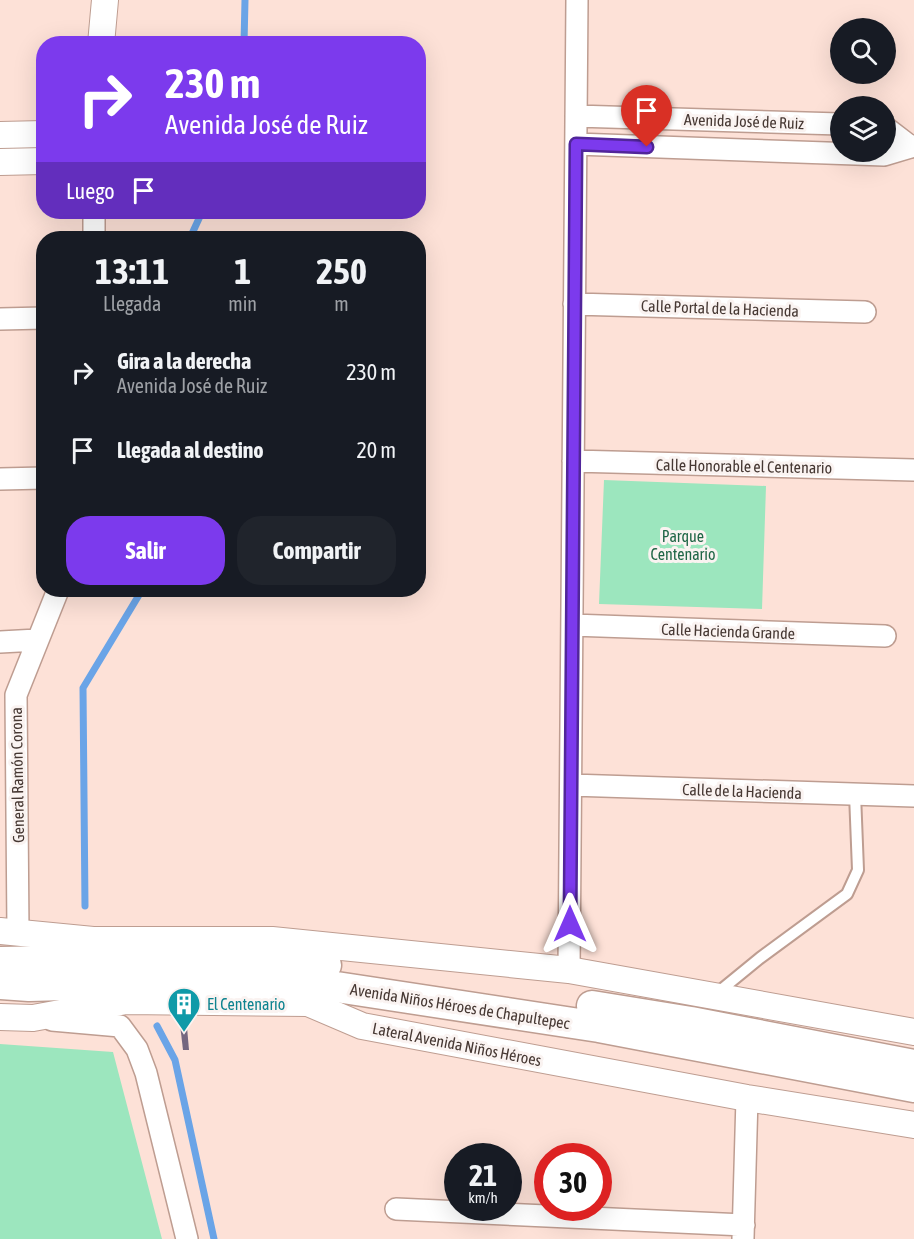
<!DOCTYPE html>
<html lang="es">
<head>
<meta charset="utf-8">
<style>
  :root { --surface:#171b24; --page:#20242c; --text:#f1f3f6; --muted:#9ea1a6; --accent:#7c3aed }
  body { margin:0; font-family:"Asap Condensed",sans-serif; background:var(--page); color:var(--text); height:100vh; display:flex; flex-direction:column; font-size:22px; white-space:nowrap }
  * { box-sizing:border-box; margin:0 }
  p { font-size:20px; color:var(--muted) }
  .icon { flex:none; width:33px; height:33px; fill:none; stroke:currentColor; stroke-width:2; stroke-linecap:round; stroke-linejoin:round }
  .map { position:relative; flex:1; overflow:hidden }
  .details { position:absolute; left:36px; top:231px; width:390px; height:366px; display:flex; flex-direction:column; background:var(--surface); border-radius:24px; box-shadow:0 6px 24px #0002 }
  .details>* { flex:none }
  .hud { position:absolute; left:36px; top:36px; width:390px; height:183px; border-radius:24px; box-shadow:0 6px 24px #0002; background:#7c3aed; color:#fff; overflow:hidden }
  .buttons { position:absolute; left:830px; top:18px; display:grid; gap:12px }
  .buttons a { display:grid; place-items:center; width:66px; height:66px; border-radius:50%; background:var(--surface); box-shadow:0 6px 24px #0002; font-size:30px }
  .speed { position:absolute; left:444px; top:1143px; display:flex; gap:12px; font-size:30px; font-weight:700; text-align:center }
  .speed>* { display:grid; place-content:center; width:78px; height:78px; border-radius:50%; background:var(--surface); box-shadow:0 6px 24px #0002; line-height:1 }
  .speed small { font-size:15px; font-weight:400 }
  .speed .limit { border:9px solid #d22; background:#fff; color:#111 }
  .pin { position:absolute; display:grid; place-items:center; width:51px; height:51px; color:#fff; margin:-62px -26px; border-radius:50% 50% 50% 0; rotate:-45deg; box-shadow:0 0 6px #0007 }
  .pin .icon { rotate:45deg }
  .me { position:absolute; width:66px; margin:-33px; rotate:0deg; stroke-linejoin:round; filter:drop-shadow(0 0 4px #0008) }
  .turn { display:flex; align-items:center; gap:21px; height:126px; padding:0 30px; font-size:27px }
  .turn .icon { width:78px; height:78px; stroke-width:2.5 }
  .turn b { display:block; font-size:42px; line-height:51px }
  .then { display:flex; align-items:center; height:57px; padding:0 30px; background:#0003; gap:12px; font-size:22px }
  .eta { display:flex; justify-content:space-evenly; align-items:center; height:102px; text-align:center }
  .eta b { font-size:36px; font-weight:700; line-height:42px }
  .primary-button { display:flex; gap:12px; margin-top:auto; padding:12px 30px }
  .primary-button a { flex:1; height:69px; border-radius:24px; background:var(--accent); color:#fff; font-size:24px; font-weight:700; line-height:69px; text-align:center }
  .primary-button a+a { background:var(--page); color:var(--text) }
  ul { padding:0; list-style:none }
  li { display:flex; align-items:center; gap:18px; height:78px; padding:0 30px }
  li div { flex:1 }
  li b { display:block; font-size:22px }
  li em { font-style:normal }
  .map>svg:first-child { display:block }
  .green { fill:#9ce6be }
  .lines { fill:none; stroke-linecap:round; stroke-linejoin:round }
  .stream { stroke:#6aa4e7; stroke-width:7 }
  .building { fill:#756780 }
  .service-casing { stroke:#be9d91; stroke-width:14 }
  .minor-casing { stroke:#be9d91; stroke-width:24 }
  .tertiary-casing { stroke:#be9d91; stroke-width:28 }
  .secondary-casing { stroke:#be9d91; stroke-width:33 }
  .service { stroke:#fff; stroke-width:10 }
  .minor { stroke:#fff; stroke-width:21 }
  .tertiary { stroke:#fff; stroke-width:26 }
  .secondary { stroke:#fff; stroke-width:30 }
  .route-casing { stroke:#51269a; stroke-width:15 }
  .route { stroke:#7c3aed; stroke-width:10 }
  .labels { text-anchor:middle; stroke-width:6; stroke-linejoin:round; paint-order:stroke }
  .street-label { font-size:16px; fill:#463833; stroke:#faf3f1 }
  .park-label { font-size:16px; fill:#1f6646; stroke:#faf3f1 }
  .culture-label { font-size:16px; fill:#0d838f; stroke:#faf3f1; text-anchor:start }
</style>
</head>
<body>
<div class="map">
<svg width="914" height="1239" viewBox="0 0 914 1239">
  <rect width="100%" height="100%" fill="#fde1d7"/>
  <path class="green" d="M604 480 766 486 762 609 599 604Z
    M0 1044 113 1052 162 1239H0Z"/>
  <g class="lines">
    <path class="stream" d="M244 44 245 0
      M190 238 202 212
      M85 906 83 688 142 590
      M157 1026 175 1060 214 1239"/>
  </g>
  <path class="building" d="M179 1016H186L189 1050H183Z"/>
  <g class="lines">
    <g class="service-casing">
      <path id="service" d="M716 994 760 958 847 894 858 870 855 794"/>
    </g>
    <g class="minor-casing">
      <path id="minor" d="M576 116 840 124
        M885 127 911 147
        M576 144 884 155 914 146
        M94 212V238
        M574 304 865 312
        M0 319 44 318
        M573 461 914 470
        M0 479 44 478
        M572 625 885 636
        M0 642 37 640
        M571 785 914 796
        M18 932 16 695 58 590
        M569 970 577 0
        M52 1020 120 1026 137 1049 146 1073 187 1239
        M396 1209 744 1225
        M743 1238 747 1098"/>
    </g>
    <g class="tertiary-casing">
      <path id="tertiary" d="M101 44 105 0
        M0 135 44 134
        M0 162 44 161
        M0 931 93 940H272L569 970 914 1032
        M0 1017 33 1018 126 1001 308 1003 362 1026 747 1098 914 1125"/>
    </g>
    <g class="secondary-casing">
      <path id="secondary" d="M0 962 277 957 326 965
        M0 984 29 986 284 979 599 1027 914 1087
        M592 1006 691 1022 914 1065"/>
    </g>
    <use href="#service" class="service"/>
    <use href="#minor" class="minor"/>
    <use href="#tertiary" class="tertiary"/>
    <use href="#secondary" class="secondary"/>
  </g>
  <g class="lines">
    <g class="route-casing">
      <path id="route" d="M570 924 576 144 647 147"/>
    </g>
    <use href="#route" class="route"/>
  </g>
  <defs>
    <g id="building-pin" transform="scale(1.725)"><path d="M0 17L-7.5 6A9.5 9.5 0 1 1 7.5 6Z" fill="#0f9aa8" stroke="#faf3f1"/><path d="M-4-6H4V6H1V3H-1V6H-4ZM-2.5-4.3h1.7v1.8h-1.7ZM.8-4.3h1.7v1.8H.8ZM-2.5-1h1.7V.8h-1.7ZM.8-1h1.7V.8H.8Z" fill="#fff"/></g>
  </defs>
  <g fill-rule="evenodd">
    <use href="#building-pin" x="184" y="1004"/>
  </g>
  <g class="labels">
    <g class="street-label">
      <text transform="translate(744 121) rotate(2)" y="6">Avenida José de Ruiz</text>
      <text transform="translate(720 308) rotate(2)" y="6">Calle Portal de la Hacienda</text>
      <text transform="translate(744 466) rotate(1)" y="6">Calle Honorable el Centenario</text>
      <text transform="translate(728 631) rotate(2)" y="6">Calle Hacienda Grande</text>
      <text transform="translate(17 775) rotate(-91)" y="6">General Ramón Corona</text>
      <text transform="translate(742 791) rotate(2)" y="6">Calle de la Hacienda</text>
      <text transform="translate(460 1006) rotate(9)" y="6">Avenida Niños Héroes de Chapultepec</text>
      <text transform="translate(457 1044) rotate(11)" y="6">Lateral Avenida Niños Héroes</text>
    </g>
    <g class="park-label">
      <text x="683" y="542">Parque<tspan x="683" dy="18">Centenario</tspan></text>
    </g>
    <g class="culture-label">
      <text x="207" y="1010">El Centenario</text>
    </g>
  </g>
</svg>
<div class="buttons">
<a><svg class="icon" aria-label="search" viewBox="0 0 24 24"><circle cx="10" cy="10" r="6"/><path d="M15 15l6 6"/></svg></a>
<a><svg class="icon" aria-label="layers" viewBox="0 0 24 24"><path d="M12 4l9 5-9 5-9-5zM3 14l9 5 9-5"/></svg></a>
</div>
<div class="speed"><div>21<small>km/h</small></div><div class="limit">30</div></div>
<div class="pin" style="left:647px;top:147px;background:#d93025"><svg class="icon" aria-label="arrive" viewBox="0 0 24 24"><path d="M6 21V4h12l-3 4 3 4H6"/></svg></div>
<svg class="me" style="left:570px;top:924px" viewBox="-20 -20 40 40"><path d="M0-17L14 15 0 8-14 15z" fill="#7c3aed" stroke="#fff" stroke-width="4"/></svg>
<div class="hud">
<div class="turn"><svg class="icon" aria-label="right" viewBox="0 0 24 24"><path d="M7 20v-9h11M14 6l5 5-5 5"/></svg><div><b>230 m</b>Avenida José de Ruiz</div></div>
<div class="then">Luego<svg class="icon" aria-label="arrive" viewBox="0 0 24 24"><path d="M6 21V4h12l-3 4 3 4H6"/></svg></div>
</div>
<section class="details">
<div class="eta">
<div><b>13:11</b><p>Llegada</p></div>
<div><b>1</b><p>min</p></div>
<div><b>250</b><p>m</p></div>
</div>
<ul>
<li><svg class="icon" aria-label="right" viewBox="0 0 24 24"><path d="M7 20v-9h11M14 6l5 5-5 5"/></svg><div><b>Gira a la derecha</b><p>Avenida José de Ruiz</p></div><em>230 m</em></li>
<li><svg class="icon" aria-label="arrive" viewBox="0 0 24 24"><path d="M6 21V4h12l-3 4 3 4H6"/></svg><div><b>Llegada al destino</b></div><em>20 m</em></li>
</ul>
<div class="primary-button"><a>Salir</a><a>Compartir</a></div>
</section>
</div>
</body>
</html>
